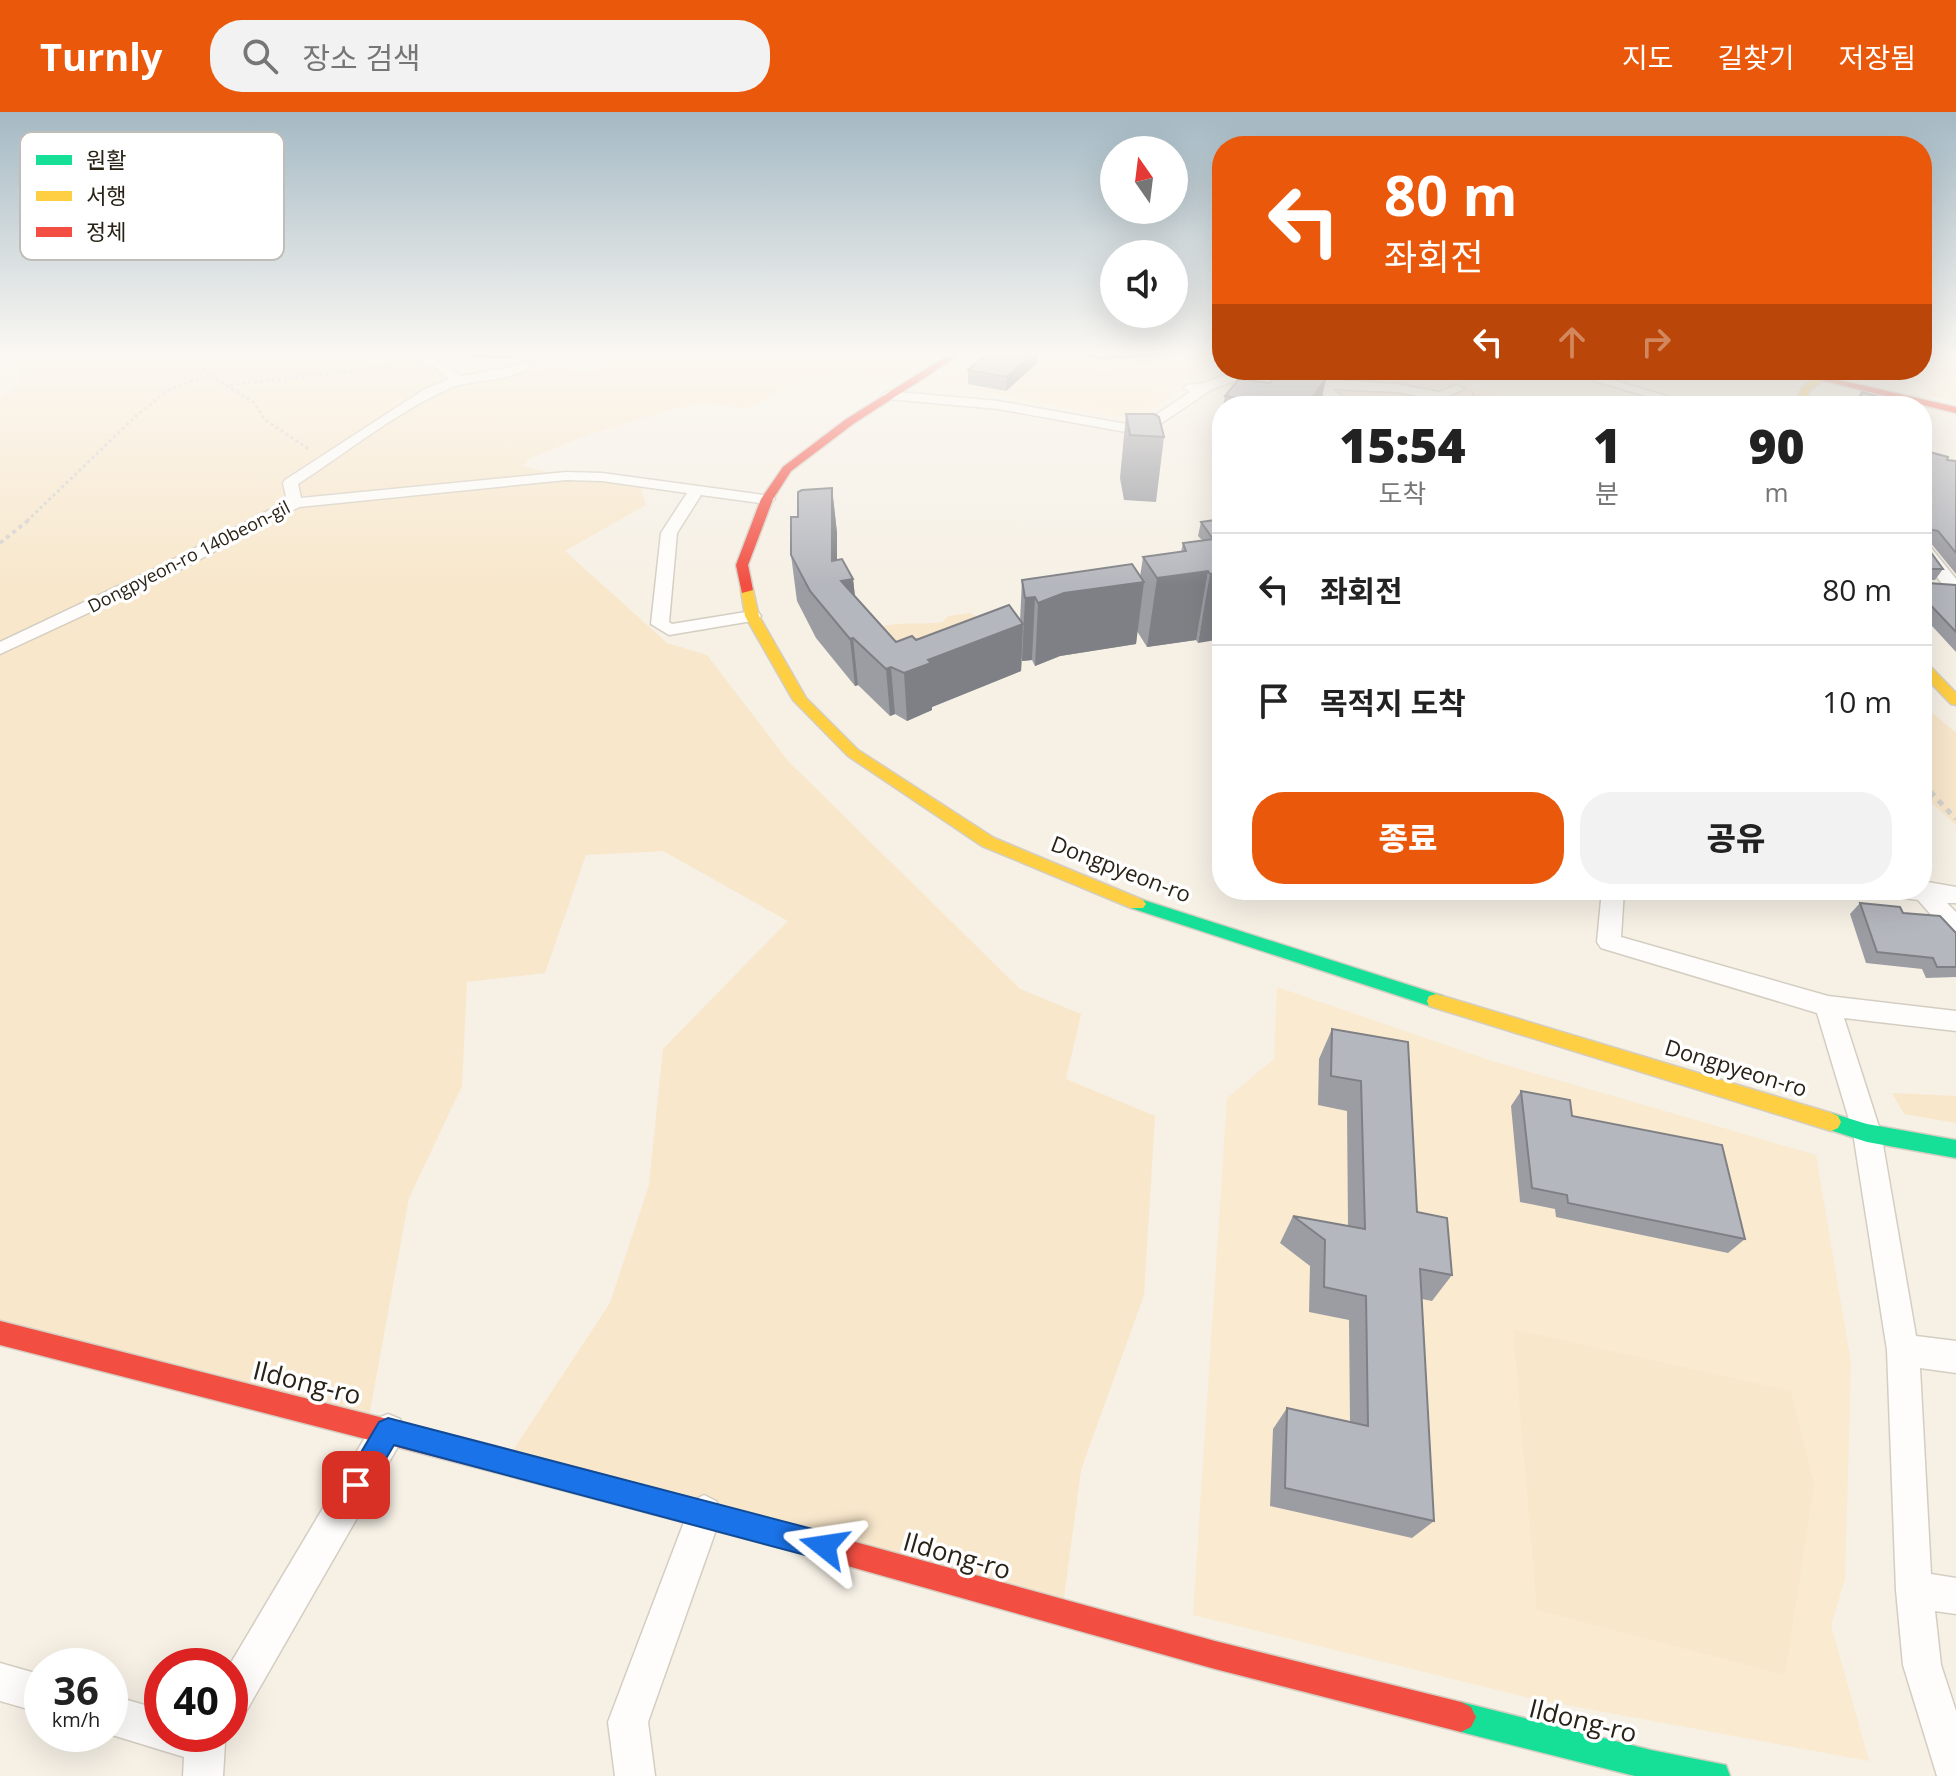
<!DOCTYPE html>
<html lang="ko">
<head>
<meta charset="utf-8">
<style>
  :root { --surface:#fff; --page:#f2f2f2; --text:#222; --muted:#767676; --line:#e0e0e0; --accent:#ea580c }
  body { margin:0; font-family:"Open Sans","Noto Sans KR",sans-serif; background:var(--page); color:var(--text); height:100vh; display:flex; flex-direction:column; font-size:30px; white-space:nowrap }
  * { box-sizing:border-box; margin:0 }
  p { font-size:26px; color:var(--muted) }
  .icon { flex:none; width:44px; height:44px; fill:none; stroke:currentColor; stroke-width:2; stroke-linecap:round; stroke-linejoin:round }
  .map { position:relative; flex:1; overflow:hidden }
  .sheet { position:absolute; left:1212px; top:284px; width:720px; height:504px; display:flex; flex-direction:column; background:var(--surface); border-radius:32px; box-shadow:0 8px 32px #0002 }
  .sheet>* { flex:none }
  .banner { position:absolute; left:1212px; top:24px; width:720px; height:244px; border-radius:32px; box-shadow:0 8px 32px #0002; background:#ea580c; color:#fff; overflow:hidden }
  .needle { width:52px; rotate:346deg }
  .buttons { position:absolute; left:1100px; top:24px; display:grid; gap:16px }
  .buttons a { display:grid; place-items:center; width:88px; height:88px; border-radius:50%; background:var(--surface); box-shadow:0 8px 32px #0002; font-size:40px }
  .speed { position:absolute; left:24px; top:1536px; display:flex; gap:16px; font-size:40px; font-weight:700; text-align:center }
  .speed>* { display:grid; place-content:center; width:104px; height:104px; border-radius:50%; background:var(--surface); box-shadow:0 8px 32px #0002; line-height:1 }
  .speed small { font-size:20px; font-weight:400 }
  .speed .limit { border:12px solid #d22; background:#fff; color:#111 }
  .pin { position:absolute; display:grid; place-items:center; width:68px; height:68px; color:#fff; margin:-34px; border-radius:16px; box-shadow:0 4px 12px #0006 }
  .me { position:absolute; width:88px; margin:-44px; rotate:285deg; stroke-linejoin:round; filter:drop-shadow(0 0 6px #0008) }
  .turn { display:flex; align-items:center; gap:28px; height:168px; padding:0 40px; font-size:36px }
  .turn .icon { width:104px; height:104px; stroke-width:2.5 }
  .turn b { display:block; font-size:56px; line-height:68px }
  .lanes { display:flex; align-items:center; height:76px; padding:0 40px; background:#0003; justify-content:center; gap:40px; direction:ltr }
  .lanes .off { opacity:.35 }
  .eta { display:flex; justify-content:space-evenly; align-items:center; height:136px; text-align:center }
  .eta b { font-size:48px; font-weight:800; line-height:56px }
  .cta { display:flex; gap:16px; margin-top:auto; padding:16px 40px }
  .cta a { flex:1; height:92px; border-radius:32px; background:var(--accent); color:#fff; font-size:32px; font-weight:800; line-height:92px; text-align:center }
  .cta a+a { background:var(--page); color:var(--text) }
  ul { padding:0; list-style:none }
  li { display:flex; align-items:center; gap:24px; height:112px; padding:0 40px; border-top:2px solid var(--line) }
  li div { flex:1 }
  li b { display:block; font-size:30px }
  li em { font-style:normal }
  header { display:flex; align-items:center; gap:48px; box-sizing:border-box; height:112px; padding:0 40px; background:var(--accent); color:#fff }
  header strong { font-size:38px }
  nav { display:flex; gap:44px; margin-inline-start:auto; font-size:28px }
  .search { width:560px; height:72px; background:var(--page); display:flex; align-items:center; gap:20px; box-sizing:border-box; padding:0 28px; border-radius:32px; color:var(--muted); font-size:30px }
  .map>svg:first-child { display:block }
  .built { fill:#faead0 }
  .green { fill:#f8e7cb }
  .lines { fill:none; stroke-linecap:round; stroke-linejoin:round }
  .street-casing { stroke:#d4cec2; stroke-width:3 }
  .fast-casing { stroke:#d4cec2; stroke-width:3 }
  .slow-casing { stroke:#d4cec2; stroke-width:3 }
  .jam-casing { stroke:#d4cec2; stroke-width:3 }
  .path-far2 { stroke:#d4d2cd; stroke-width:3; stroke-dasharray:3 3; stroke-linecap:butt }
  .path-far1 { stroke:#d4d2cd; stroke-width:4; stroke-dasharray:4 4; stroke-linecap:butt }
  .path { stroke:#d4d2cd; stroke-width:5; stroke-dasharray:6 6; stroke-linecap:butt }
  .street { fill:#fefdfb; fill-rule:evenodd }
  .fast { fill:#16e098; fill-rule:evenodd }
  .slow { fill:#ffcf43; fill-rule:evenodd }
  .jam { fill:#f24e42; fill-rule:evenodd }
  .wall { fill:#9c9da3 }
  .shaded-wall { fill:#7f8085 }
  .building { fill:#b5b7be; stroke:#7f8085; stroke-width:2 }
  .route { fill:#1a73e8; stroke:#114b97; stroke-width:2 }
  .labels { text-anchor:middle; stroke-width:7; stroke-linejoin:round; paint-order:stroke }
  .far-street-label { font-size:18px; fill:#292216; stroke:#fff }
  .street-label { font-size:22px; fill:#292216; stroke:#fff }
  .near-street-label { font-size:26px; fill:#292216; stroke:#fff }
  .key { fill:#fff; stroke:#bfbdb9; stroke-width:2 }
  .key-label { font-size:22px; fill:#292216 }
</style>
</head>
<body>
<header>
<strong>Turnly</strong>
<div class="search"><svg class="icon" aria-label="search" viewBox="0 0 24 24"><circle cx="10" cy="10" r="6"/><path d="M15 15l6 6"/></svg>장소 검색</div>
<nav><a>지도</a><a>길찾기</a><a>저장됨</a></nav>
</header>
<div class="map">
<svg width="1956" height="1664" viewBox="0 0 1956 1664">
  <rect width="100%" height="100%" fill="#f6f0e5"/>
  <path class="built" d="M1000 240H1222V243L1147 302 1120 306 942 272Z
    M1277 875 1492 949 1816 1043 1851 1251 1845 1467 1831 1513 1869 1649 1534 1587 1193 1503 1227 986 1274 947Z"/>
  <path class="green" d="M19 240H372L422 255 464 264 564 256 580 260 708 240H935L896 265 838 259 806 267 746 297 703 291 664 299 582 325 531 346 522 354 566 364 639 371 646 393 565 439 667 531 707 543 788 649 1020 877 1081 902 1066 967 1155 1004 1144 1183 1081 1358 1063 1493 512 1340 610 1191 649 1073 663 937 788 809 663 739 586 743 545 861 467 870 462 974 409 1086 368 1310 0 1214V285L21 269Z
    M1922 240H1956V288L1930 284 1906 258H1922Z
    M1045 249 1164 271 1135 303 1012 279Z
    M1223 258H1415L1532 294H1270L1229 279Z
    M970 501 983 508 932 547 865 521C888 507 918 514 943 510L948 504Z
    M1922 592 1956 621V713L1922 682Z
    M1892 981 1956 984V1011L1904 1002Z
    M1513 1217 1791 1279 1814 1373 1785 1563 1537 1498Z"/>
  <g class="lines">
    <g class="street-casing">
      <path id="street" d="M394 240C420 238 440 248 461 264L515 254 526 248 532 252C514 271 474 266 450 276 398 299 346 341 298 372L301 386 566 360 602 361 772 384 775 387 767 392 701 383 677 421 669 510 672 512 752 499 758 500 761 504 758 508 669 523 651 512 661 421 687 381 602 369 566 368 299 395 170 463 0 542V530L158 455 287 389 283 371 285 368 425 277 449 267 434 255Z
        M1239 258H1300L1322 267 1396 272 1439 280 1457 273 1464 277 1440 288 1396 280 1333 277 1351 294H1336L1314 274 1292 264 1276 263 1241 266 1211 278 1157 314 1126 320 998 297 889 287 882 283 889 279 998 289 1126 312 1148 308 1190 280 1184 276 1186 273 1204 271Z
        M1559 258H1579L1700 294H1678Z
        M1922 430 1928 432 1956 467V483L1950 482 1922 446Z
        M1922 769 1956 775V791H1947L1956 800V825L1948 822 1918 788 1890 784 1887 778H1922Z
        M1602 778H1624L1621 825 1828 884 1956 899V919L1844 906 1881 1021 1916 1224 1956 1229V1261L1920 1256 1931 1462 1956 1466V1502L1935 1499 1941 1553 1956 1599V1664H1937L1903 1553 1896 1478 1887 1238 1853 1021 1817 901 1601 836 1597 830Z
        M388 1302 400 1307 405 1319 400 1331 244 1603 230 1608 229 1554 376 1307Z
        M704 1383 716 1389 722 1401 648 1610 655 1664H615L608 1610 692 1389Z
        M0 1551 42 1563V1601L0 1589Z
        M110 1583 162 1598V1622H221L225 1631 223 1664H183L184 1645 109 1622Z"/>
    </g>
    <g class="fast-casing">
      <path id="fast" d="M1137 786 1443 884 1445 889 1443 894 1436 896 1131 796 1128 792Z
        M1831 1001 1867 1012 1956 1028V1046L1867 1030 1824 1016 1821 1010 1824 1004Z
        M494 1334 837 1425 847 1428 850 1438 847 1448 837 1451 494 1360 485 1356 481 1347 485 1338Z
        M1461 1590 1651 1638 1726 1653 1730 1664H1635L1461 1620 1451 1615 1446 1605 1451 1595Z"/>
    </g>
    <g class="slow-casing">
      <path id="slow" d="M1816 265 1824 267 1809 279 1804 294H1794L1802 276Z
        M747 474 753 478 759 504 806 586 858 638 994 726 1143 788 1146 792 1143 796H1131L982 734 848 644 793 588 745 504 741 478Z
        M1922 550 1927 551 1956 581V593L1951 592 1922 562Z
        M1436 882 1831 1001 1838 1004 1841 1010 1838 1016 1831 1019 1429 894 1427 889 1429 884Z"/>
    </g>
    <g class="jam-casing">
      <path id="jam" d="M953 240H964L853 312 791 359 773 387 748 453 753 478 742 481 736 453 761 387 783 355 845 308Z
        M1779 258H1796L1956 295V301Z
        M0 1209 494 1334 503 1338 507 1347 503 1356 494 1360 0 1233Z
        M837 1425 1215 1529 1461 1590 1471 1595 1476 1605 1471 1615 1461 1620 1215 1557 837 1451 827 1448 824 1438 827 1428Z"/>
    </g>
    <path class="path-far2" d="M197 240 196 247 209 263 255 291 264 307 310 338
      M230 273 392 254
      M1472 282 1512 294
      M27 409 136 304 170 277 209 263"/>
    <path class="path-far1" d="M0 431 30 407"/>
    <path class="path" d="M1922 671 1956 707"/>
    <use href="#street" class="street"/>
    <use href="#fast" class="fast"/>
    <use href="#slow" class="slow"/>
    <use href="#jam" class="jam"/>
  </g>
  <path class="wall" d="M433 240H516L509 247 435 243Z
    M612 240H660L653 245Z
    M990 240H1038L1037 251 1006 279 968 272V258Z
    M1065 240H1202L1104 248Z
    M1225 284 1320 294H1223Z
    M1126 302 1164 325 1156 390 1124 388 1120 366Z
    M1222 303V348L1215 346Z
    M1922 338 1947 348 1956 349V462L1930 430 1927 429V435L1943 457 1935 468H1928V471L1956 473V540L1922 503Z
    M832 376 837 421V448L853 467 855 484 896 530 1020 509 1022 468 1140 465 1143 445 1181 440 1183 431 1202 428 1198 424 1201 410 1222 407 1198 531 1196 528 1147 535 1137 519 1136 532 1060 544 1035 554 1032 548 1022 549V543L1021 559 932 595V598L907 609 895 602 890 604 858 573 855 574 816 526 797 489 791 443 798 405Z
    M1860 791 1903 801 1956 821V865L1926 866 1922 857 1866 851 1850 802Z
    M1332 917 1408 930 1417 1100 1452 1163 1432 1189 1422 1187 1434 1409 1412 1426 1270 1394 1273 1317 1287 1296 1350 1310 1349 1208 1309 1200 1310 1154 1280 1131 1293 1104 1348 1114 1347 999 1318 993 1319 947Z
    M1521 979 1572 1004 1745 1127 1728 1141 1556 1105 1555 1097 1520 1090 1511 994Z"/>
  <path class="shaded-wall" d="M506 240H516L509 247Z
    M652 240H660L653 245Z
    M1035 240H1038L1037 251 1006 279 1007 265Z
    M1105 240H1202L1104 248Z
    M1326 267 1320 294H1306Z
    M832 376 837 421V495L832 449Z
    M1208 459 1196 528 1147 535 1157 466Z
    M1222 460V527L1198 531 1210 462Z
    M853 467 858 513 841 469Z
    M1144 470 1136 532 1060 544 1035 554 1038 491 1064 481Z
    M1035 485 1032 548 1022 549 1025 486Z
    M1023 512 1021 559 932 595V598L907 609 904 561 928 548Z
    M853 526 858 573 855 574 850 527Z
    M891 555 895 602 890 604 886 557Z"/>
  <path class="building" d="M990 240H1035L1007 265 968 258Z
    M1278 261H1291L1326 267 1306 293 1296 292 1294 294H1284L1225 284 1239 267 1270 271Z
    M1862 280 1880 285 1879 294H1855Z
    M1126 302H1154L1159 305 1164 325 1130 323Z
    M1922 338 1948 345 1947 348 1956 349V441L1938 419 1928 417 1927 435 1943 457H1928V471L1956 473V520L1922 484Z
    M832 376V449L842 447 853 467 841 469 896 530 912 524 916 528 1009 493 1023 512 928 548 931 551 904 561 891 555 886 557 853 526 850 527 810 479 791 443V405H798V380L802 378Z
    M1222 407V431L1213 427 1201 410Z
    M1214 427 1222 431V460L1210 462 1208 459 1157 466 1143 445 1186 439 1183 431Z
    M1132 452 1144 470 1064 481 1038 491 1035 485 1025 486 1022 468Z
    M1860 791 1900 795 1903 801 1940 804 1956 821V855H1937L1933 846 1877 840Z
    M1332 917 1408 930 1417 1100 1447 1106 1452 1163 1420 1157 1434 1409 1285 1376 1287 1296 1368 1314 1366 1184 1324 1175 1325 1128 1293 1104 1365 1117 1361 969 1331 964Z
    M1521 979 1570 988 1572 1004 1722 1033 1745 1127 1568 1091 1567 1083 1532 1076Z"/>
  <linearGradient id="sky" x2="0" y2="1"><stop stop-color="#a4b9c4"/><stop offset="0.51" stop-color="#fbf8f3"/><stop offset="1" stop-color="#fbf8f3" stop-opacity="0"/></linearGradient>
  <rect width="1956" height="473" fill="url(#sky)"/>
  <path class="route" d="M388 1306 824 1420 834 1424 838 1434 834 1444 824 1448 394 1333 365 1382 356 1386 347 1382 343 1373 347 1364 379 1310Z"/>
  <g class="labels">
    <g class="far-street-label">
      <text transform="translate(189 445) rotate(-27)" y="6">Dongpyeon-ro 140beon-gil</text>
    </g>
    <g class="street-label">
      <text transform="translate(1121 757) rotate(21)" y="8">Dongpyeon-ro</text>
      <text transform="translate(1736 956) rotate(17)" y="8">Dongpyeon-ro</text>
    </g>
    <g class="near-street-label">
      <text transform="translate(307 1271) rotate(14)" y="9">Ildong-ro</text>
      <text transform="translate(957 1444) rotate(16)" y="9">Ildong-ro</text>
      <text transform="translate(1583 1609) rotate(14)" y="9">Ildong-ro</text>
    </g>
  </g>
  <rect x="20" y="20" width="264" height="128" rx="12" class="key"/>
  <rect x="36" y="43" width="36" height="10" fill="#16e098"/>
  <rect x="36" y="79" width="36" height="10" fill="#ffcf43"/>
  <rect x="36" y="115" width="36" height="10" fill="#f24e42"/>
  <g class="key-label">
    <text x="86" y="56">원활</text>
    <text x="86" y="92">서행</text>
    <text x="86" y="128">정체</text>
  </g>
</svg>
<div class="buttons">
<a><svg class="needle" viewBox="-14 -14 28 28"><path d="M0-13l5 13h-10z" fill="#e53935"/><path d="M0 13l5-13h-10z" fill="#767676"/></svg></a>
<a><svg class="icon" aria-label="sound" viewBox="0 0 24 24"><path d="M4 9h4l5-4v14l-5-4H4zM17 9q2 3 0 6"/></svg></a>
</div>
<div class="speed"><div>36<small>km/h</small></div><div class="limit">40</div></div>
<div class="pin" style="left:356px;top:1373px;background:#d93025"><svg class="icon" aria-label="arrive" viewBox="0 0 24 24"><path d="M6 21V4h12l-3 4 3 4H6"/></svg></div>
<svg class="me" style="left:824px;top:1434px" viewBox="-20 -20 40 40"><path d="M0-17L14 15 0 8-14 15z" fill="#1a73e8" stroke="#fff" stroke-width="4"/></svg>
<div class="banner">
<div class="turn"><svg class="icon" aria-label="left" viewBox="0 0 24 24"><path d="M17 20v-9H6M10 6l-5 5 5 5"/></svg><div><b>80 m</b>좌회전</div></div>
<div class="lanes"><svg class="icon" aria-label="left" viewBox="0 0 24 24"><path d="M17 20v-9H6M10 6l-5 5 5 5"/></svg><svg class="icon off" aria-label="ahead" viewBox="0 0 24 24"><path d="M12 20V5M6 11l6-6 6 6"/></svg><svg class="icon off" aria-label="right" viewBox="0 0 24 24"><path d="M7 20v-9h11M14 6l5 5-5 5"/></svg></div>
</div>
<section class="sheet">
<div class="eta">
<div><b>15:54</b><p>도착</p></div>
<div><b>1</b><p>분</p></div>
<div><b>90</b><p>m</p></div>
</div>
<ul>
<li><svg class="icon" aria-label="left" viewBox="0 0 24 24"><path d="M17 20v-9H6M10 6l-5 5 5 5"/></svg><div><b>좌회전</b></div><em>80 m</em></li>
<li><svg class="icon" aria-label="arrive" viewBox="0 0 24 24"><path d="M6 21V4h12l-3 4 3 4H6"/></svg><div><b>목적지 도착</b></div><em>10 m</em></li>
</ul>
<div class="cta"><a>종료</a><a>공유</a></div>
</section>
</div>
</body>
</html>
